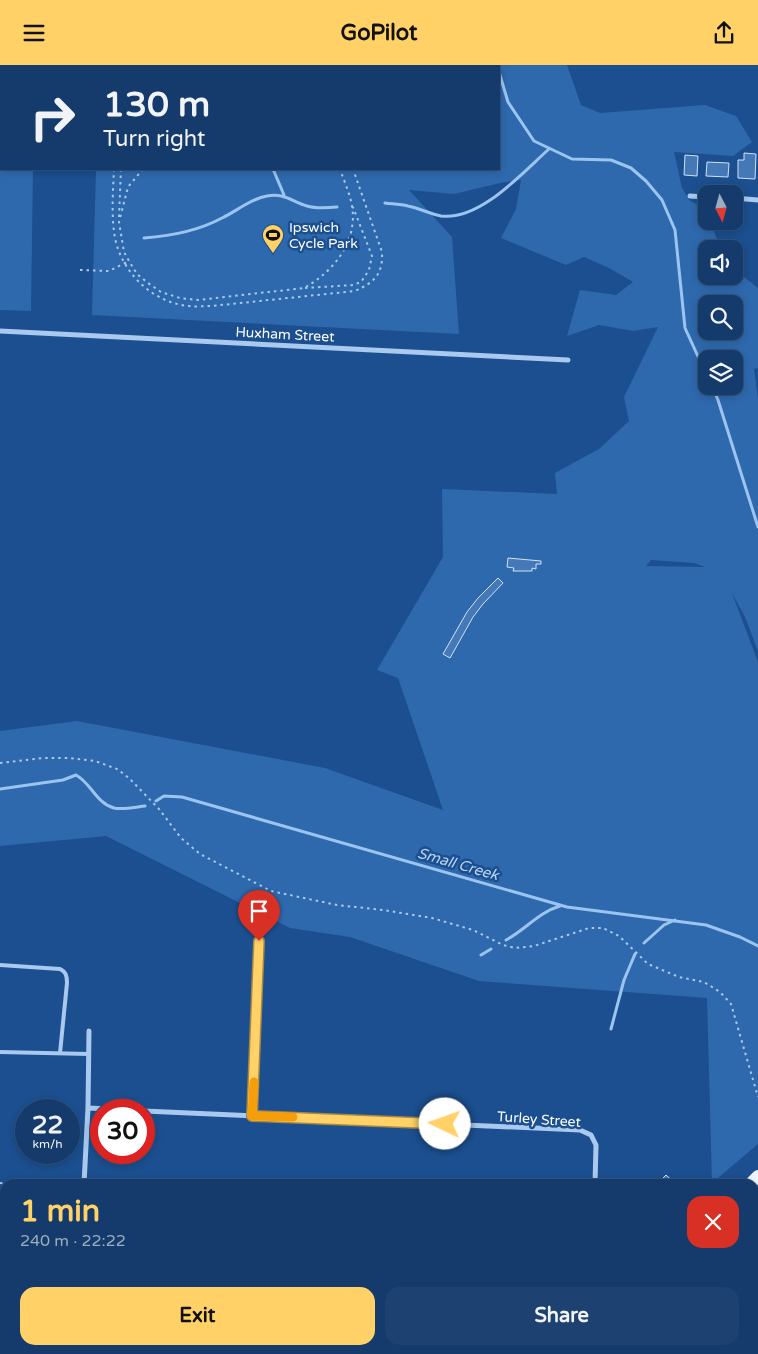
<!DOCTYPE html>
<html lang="en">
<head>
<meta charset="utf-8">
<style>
  :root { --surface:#143b6b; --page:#1d4271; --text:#f1f3f6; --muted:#9dadc1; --line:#33557e; --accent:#ffd166 }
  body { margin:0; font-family:"Varela Round",sans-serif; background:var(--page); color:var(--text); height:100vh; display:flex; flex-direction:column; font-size:19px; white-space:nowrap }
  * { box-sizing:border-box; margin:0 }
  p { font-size:16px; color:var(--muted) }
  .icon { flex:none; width:28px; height:28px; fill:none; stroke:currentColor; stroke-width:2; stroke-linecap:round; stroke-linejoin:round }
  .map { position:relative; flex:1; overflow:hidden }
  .details { position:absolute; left:0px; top:1114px; width:759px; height:176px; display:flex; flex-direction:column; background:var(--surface); border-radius:15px 15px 0 0; box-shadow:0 2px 8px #0003,0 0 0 1px var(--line) }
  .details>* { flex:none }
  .guide { position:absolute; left:0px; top:0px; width:500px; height:105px; box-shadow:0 2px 8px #0003,0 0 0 1px var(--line); background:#143b6b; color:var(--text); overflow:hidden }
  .needle { width:32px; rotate:174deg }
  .controls { position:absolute; left:698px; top:120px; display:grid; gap:10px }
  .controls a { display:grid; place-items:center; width:45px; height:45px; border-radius:10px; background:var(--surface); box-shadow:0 2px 8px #0003,0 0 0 1px var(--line); font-size:25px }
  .speed { position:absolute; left:15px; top:1034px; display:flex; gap:10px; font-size:25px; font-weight:700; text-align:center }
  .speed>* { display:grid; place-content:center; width:65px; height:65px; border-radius:50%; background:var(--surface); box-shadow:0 2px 8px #0003,0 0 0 1px var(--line); line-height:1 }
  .speed small { font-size:12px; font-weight:400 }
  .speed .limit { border:8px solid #d22; background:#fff; color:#111 }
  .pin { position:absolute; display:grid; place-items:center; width:42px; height:42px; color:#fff; margin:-51px -21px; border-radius:50% 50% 50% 0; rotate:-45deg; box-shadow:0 0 5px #0007 }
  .pin .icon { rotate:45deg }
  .me { position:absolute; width:55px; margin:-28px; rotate:273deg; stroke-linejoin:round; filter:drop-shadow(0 0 4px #0008) }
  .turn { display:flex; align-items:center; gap:18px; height:105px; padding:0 20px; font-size:22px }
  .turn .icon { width:65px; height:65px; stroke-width:2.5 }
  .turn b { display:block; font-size:35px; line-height:42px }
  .round { display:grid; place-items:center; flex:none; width:52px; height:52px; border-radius:15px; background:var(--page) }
  .head { display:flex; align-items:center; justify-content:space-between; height:85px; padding:0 20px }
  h1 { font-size:30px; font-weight:700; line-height:38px; color:var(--accent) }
  .action { display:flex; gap:10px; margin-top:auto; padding:10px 20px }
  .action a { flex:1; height:58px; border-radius:15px; background:var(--accent); color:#111; font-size:20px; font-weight:700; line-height:58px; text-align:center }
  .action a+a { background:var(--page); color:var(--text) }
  header { display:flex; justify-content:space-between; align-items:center; height:65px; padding:0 20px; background:var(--accent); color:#111; font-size:22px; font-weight:700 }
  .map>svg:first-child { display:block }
  .green { fill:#2e69ad; fill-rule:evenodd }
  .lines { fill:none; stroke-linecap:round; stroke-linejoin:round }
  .stream { stroke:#9cc4f0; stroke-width:3 }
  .building { fill:#4478b7; stroke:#cfe3fa }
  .path { stroke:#a9c9ee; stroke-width:2; stroke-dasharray:2.5 4; stroke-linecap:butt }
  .lane { stroke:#a9c9ee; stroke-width:4 }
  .street { stroke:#a9c9ee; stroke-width:5 }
  .primary { stroke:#f0f6ff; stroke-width:12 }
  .route-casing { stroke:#a68842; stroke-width:12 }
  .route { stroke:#ffd166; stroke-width:9 }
  .slow { stroke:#f59e0b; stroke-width:9 }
  .labels { text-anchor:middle; stroke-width:5; stroke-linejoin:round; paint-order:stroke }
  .poi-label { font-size:14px; fill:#fff; stroke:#1b4f8f; text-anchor:start }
  .street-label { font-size:14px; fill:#fff; stroke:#1b4f8f }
  .water-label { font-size:15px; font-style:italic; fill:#b5d3f5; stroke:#1b4f8f }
</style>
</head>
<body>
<header><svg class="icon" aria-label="menu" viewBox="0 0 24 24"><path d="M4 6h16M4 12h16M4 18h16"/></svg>GoPilot<svg class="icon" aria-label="share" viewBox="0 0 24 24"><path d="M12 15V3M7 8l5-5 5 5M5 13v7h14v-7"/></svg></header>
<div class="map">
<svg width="758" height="1289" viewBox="0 0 758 1289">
  <rect width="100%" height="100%" fill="#1b4f8f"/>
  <path class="green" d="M0 0H35L1 1V104H33L31 246 0 245Z
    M98 0H379V1H98Z
    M385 0H567L581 40 600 48 705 40 736 51 752 77 733 91 674 87 682 123 689 135 706 145V156H711L720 184H706V211H734V204L758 223V303L754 304 758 334V586L745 552 732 528 758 597V1079L712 1118 707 933 479 916 350 872 290 863 106 771 0 781V666L77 656 325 703 443 745 398 613 377 605 443 492 442 424 557 429 555 408 599 384 629 356 624 332 658 262 633 266 599 260 567 271 580 225 616 230 633 217 609 203 584 192 566 200 501 173 516 144 521 115 500 118 454 129 409 125 452 172 459 269 92 250 96 104H499V1H382ZM706 239H734V266H706ZM706 294H734V321H706ZM651 495 694 498 705 502 646 501Z
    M0 1149H5V1285H548L545 1289H0Z
    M754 1251H758V1289H704L705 1285H754Z"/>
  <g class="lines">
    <path class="stream" d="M259 0V1
      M496 0 497 1
      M499 7 508 37 534 76 572 94 611 95 631 103 646 116 662 135 675 165 685 263 706 309
      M273 104 284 130
      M385 138C392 139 400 139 408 141 419 143 430 149 441 151 480 156 522 108 549 84
      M144 173C171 171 198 166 222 153 237 146 250 134 267 131 285 128 291 136 307 141 317 144 327 143 337 142
      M712 321 718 335 758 462
      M0 724 63 715 76 710C91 718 96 738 114 743 122 745 136 742 145 741
      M156 736 164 731 182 732 567 842 706 860 740 872 758 881
      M506 875C525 865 539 847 560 841
      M644 878 664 860 675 855
      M481 890 491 884
      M611 964 624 915 635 889"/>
  </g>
  <path class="building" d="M0 0H15L1 1V44Z
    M744 88 756 89 755 114 738 113V95H744Z
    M685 90 698 91 697 111 684 110Z
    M707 97 729 98 728 112 706 111Z
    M508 493 541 496V499H536V504L532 503V506H513L514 503 507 502Z
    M498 513 503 518 483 539 473 552 450 593 443 589 467 547 478 533Z
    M666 1110 676 1119H657Z"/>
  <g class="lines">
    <path class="path" d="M308 0 309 1
      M320 0 321 1
      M117 1V0
      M125 1V0
      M305 1V0
      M114 104C113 126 111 151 115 173 122 208 153 238 189 241 196 242 204 241 212 241L355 226C375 217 383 209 382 187L353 104
      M143 104 128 122 119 157 124 187 129 196 137 209 148 218 161 227 180 233 198 235 304 223C333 207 358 177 352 141 350 129 344 116 340 104
      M119 152 121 104
      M80 205 109 206 129 196
      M305 223 353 220 361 217 369 205 372 191 353 142
      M0 698 43 693H69L95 696 117 704 129 713 159 744 181 773 200 789 271 826 337 840 383 845 432 853 473 865 503 880 515 883 534 881 589 863H603L619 871 648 899 679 912 704 917 720 927 731 939 758 1032
      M0 1118 19 1119
      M754 1181 758 1176
      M0 1238 5 1239
      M164 1289V1285
      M650 1289 653 1285"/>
    <path class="lane" d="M0 900 60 904C66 907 67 911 67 918L60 988
      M0 987 89 989
      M253 1051 259 876"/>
    <path class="street" d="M690 131 706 132
      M734 133 758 135
      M0 266 568 295
      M88 1043 131 1045
      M144 1046 580 1065 591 1070 596 1080 595 1119
      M84 1119 88 1043 89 966
      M0 1130H5"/>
    <path class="primary" d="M750 1119 758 1111
      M754 1153 758 1149
      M580 1289 584 1285
      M615 1289 619 1285"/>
  </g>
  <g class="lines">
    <g class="route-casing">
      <path id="route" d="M259 876 252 1051 445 1059"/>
    </g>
    <use href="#route" class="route"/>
    <path class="slow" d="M254 1017 252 1051 293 1052"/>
  </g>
  <defs>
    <g id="stadium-pin" transform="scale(1.125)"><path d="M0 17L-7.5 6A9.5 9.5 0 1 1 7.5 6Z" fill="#ffd166" stroke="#1b4f8f"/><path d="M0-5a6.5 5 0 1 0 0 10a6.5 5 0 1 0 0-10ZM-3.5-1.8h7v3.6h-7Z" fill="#111"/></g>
  </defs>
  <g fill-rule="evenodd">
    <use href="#stadium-pin" x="273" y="170"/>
  </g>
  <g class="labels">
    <g class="poi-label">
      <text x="289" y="167">Ipswich<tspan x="289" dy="16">Cycle Park</tspan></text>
    </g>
    <g class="street-label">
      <text transform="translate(285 269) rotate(3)" y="5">Huxham Street</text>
      <text transform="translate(539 1054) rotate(4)" y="5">Turley Street</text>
    </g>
    <g class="water-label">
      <text transform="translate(458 799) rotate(16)" y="5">Small Creek</text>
    </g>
  </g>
</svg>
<div class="controls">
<a><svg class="needle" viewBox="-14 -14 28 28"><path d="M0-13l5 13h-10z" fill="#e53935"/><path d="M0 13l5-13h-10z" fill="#9dadc1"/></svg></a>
<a><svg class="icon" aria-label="sound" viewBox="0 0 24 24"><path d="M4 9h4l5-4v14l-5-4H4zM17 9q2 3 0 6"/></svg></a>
<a><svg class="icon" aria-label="search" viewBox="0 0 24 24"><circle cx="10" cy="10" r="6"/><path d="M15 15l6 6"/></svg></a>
<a><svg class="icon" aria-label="layers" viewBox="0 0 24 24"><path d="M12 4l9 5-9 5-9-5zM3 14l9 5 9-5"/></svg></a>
</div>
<div class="speed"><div>22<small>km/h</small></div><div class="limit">30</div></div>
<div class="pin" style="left:259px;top:876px;background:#d93025"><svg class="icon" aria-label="arrive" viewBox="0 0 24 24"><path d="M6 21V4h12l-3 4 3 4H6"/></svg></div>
<svg class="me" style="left:445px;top:1059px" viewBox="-20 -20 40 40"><circle r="19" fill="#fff"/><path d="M0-13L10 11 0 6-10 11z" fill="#ffd166"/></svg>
<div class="guide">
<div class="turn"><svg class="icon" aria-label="right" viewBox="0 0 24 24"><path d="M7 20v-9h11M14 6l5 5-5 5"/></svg><div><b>130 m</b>Turn right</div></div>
</div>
<section class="details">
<div class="head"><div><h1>1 min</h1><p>240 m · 22:22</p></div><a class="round" style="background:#d93025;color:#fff"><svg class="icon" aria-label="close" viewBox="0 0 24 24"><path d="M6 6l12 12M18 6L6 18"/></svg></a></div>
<div class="action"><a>Exit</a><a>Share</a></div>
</section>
</div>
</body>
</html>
